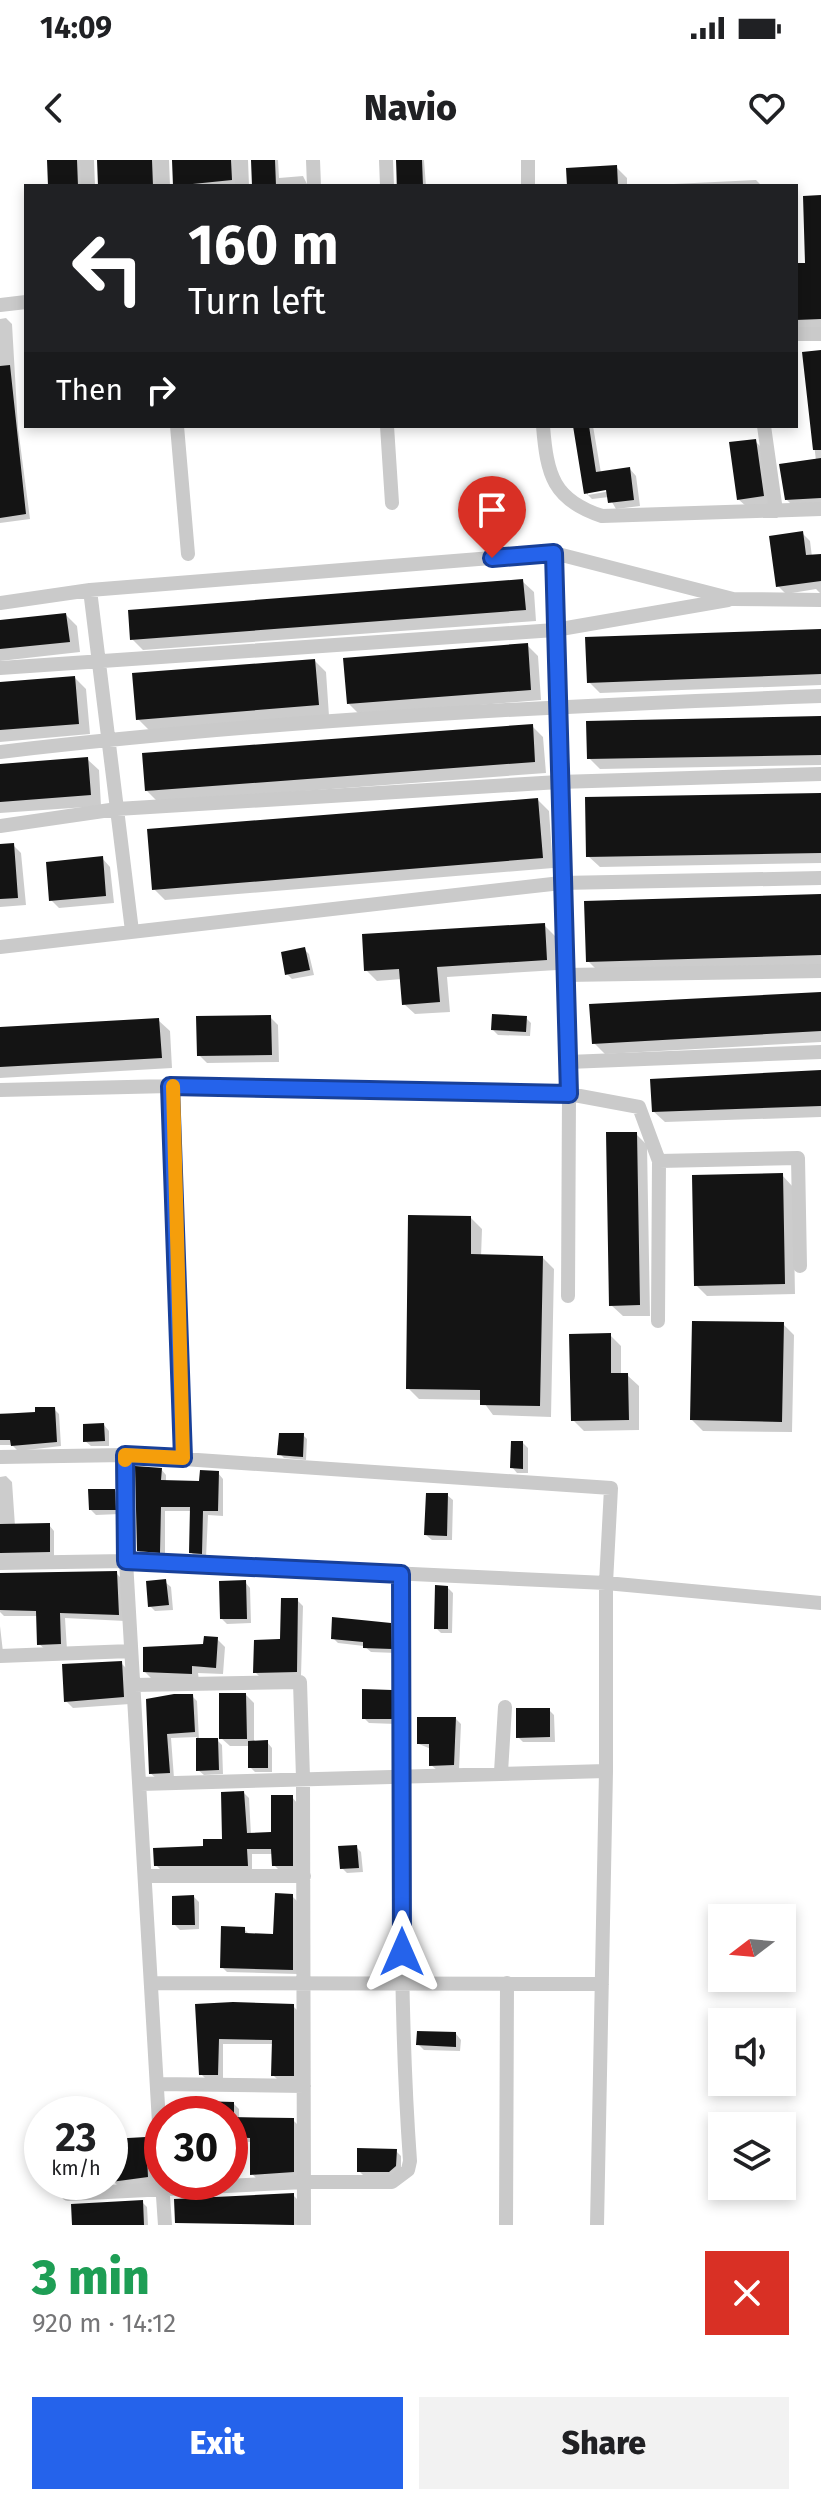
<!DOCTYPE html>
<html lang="en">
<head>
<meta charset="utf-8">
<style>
  :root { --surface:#fff; --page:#f2f2f2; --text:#202124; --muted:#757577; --accent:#2563eb }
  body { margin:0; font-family:"Fira Sans",sans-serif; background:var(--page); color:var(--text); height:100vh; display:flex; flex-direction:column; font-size:30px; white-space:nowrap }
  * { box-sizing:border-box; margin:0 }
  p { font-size:26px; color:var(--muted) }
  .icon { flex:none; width:44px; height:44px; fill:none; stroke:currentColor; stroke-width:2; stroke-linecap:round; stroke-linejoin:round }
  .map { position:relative; height:2065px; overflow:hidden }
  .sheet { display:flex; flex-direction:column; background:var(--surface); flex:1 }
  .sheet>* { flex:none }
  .hud { position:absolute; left:24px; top:24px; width:774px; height:244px; border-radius:0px; box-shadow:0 4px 12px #0003; background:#202124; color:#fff; overflow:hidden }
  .needle { width:52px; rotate:254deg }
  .fabs { position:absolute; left:708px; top:1744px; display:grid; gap:16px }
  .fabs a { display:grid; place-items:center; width:88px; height:88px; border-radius:0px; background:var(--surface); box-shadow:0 4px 12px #0003; font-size:40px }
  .speed { position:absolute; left:24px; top:1936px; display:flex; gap:16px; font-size:40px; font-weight:700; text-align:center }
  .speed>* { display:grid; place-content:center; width:104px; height:104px; border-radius:50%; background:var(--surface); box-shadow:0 4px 12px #0003; line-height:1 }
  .speed small { font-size:20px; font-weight:400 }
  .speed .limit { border:12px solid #d22; background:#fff; color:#111 }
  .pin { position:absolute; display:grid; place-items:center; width:68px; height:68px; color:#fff; margin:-82px -34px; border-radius:50% 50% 50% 0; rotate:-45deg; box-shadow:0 0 8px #0007 }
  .pin .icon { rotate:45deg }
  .me { position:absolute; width:88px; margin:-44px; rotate:0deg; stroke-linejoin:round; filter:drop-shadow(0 0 6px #0008) }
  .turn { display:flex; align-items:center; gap:28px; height:168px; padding:0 32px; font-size:36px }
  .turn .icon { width:104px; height:104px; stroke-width:2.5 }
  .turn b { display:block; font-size:56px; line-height:68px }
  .then { display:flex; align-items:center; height:76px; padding:0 32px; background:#0003; gap:16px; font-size:30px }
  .round { display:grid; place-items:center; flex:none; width:84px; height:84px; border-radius:0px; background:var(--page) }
  .headline { display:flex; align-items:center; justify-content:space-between; height:136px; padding:0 32px }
  h1 { font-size:48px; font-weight:800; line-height:60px; color:#1e9e55 }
  .primary-button { display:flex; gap:16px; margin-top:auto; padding:16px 32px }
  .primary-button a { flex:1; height:92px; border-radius:0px; background:var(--accent); color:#fff; font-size:32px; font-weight:800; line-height:92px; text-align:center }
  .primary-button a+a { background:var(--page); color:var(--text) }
  .status { display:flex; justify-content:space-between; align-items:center; height:56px; padding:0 40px; background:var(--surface); direction:ltr }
  .status svg { height:22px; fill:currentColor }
  header { display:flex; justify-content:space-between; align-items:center; height:104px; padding:0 32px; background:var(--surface); font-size:36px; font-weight:800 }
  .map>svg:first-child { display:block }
  .shadow { fill:#0003; fill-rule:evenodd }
  .building { fill:#141414 }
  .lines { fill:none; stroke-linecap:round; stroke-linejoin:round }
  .street { stroke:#cacaca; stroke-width:14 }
  .route-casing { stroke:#184099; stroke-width:20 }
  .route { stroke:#2563eb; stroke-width:14 }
  .slow { stroke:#f59e0b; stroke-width:14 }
</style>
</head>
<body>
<div class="status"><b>14:09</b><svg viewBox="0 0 49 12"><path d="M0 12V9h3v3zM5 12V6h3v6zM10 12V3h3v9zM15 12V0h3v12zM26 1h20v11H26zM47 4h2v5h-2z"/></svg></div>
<header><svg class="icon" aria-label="back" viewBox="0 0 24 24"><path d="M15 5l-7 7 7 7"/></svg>Navio<svg class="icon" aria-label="heart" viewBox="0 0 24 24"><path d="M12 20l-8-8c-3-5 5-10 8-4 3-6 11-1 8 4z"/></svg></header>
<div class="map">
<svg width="821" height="2065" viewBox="0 0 821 2065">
  <rect width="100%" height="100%" fill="#fff"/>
  <path class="shadow" d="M49 0H84L82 26H50Z
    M99 0H159L157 26H99Z
    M173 0H238L236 26H174Z
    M252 0H278L279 18 303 16 308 26H253Z
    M397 0H424L426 26H396Z
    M616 7 627 18V26H569Z
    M756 20 762 26H632Z
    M821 37V169L796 170V105H807Z
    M6 158 12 164 18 268 30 359 0 363V159Z
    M821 192V347L796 349 786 339 816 301 804 194Z
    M575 266H593L601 313 630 309 636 316 640 346 616 349 609 337 592 339 586 333ZM616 326V330L588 335V331Z
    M755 281 763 289 771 344 747 347 738 339Z
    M802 373 810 381 812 397 821 396V434L816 429 786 434 778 426Z
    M522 421 534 432 536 461 143 490 132 479Z
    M66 455 77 466 80 492 0 501V462Z
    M821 471V525L600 533 589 522Z
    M527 485 538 496 541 540 360 555 349 544Z
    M315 501 326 512 329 556 149 570 138 559Z
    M75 518 86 529 90 574 0 582V524Z
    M821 558V605L600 609 589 598Z
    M532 566 543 577 546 613 158 642 147 631Z
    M87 599 99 610 101 646 0 653V606Z
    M821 635V703L600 707 588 696Z
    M538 640 549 651 553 708 165 740 154 729Z
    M13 685 21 693 26 745 0 747V686Z
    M102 698 110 707 114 743 59 748 51 740Z
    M821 736V806L599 812 588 801Z
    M544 765 555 776 557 810 447 817 450 852 415 854 404 844 402 819 377 821 366 810Z
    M304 789 309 794 314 815 292 819 287 814Z
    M821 834V882L605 894 594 883Z
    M270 857 278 865 279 902 207 903 199 895Z
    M526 858 531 863 530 876 498 875 493 870Z
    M158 860 170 871 172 908 0 918V869Z
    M821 911V957L665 962 653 951Z
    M636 974 647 985 650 1156H623L611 1145Z
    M782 1015 793 1027 795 1134 707 1136 696 1125Z
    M471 1058 482 1069 481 1097 543 1098 554 1109 551 1257 493 1255 482 1240 419 1239 408 1228Z
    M783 1164 794 1175 792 1272 703 1271 692 1260Z
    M610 1175 621 1186V1215H627L639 1226V1270L584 1271 573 1260Z
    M54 1249 59 1254 61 1286 18 1291 12 1285H0V1253L37 1255Z
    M104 1265 109 1271V1286H91L85 1281Z
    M303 1275 307 1279 306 1300 284 1298 280 1294Z
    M523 1283 528 1288V1313H517L512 1307Z
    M161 1309 166 1315V1322L201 1323 218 1313 223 1319V1356L208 1355 206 1398H196L191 1392 192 1351H165V1397L144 1396 139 1391Z
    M6 1316 12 1322 15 1366 49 1365 54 1371V1397L0 1401V1317Z
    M115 1331 120 1336V1354L96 1355 91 1350Z
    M447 1335 453 1340 452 1380H432L426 1375Z
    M0 1413H116L123 1420 125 1461 65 1458 67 1490H46L39 1484 38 1456H4L0 1452Z
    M165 1422 171 1427 173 1450 155 1451 150 1446Z
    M245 1422 250 1428 251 1463 227 1464 222 1459Z
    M448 1428 453 1433 452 1473H441L436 1468Z
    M297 1440 303 1446 301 1516 260 1517 255 1512 282 1481Z
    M391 1465 396 1470V1493L371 1492 364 1486 338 1483 333 1478Z
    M0 1466 3 1492 0 1494Z
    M217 1479 225 1487 223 1514 198 1513 199 1521 152 1519 145 1512Z
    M121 1503 129 1511 130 1544 73 1548 66 1541Z
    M391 1532 396 1537V1564L369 1563 364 1558Z
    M246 1535 254 1543V1582H267L272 1588V1612H255L250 1607V1586H230L221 1578Z
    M192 1536 197 1541 199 1580H217L222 1585 223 1614 204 1615 198 1610 197 1577 171 1578 174 1618H156L150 1613 148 1541Z
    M549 1550 554 1555 555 1582H523L518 1577Z
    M456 1559 461 1564 459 1610H437L431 1605V1589L419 1584Z
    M244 1633 249 1638 251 1675 273 1674 292 1637 297 1643 298 1710H279L274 1705V1694H252V1710H161L156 1705 224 1681Z
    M356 1687 361 1692 363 1712 347 1713 342 1708Z
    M292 1736 297 1741 298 1814 227 1812 222 1807 244 1769 249 1774 274 1776Z
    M194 1737 199 1742V1769L180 1770 174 1764Z
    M197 1846H293L298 1851V1920H278L273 1915 274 1884H223V1919H206L201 1914Z
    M456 1874 461 1880 460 1891 424 1890 418 1884Z
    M234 1944 239 1949V1959L293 1960 298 1965V2017L257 2019 252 2014V1982L230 1981V1954H199Z
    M149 1979 157 1987 160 2024 121 2029 113 2021 111 1980Z
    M396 1991 401 1996V2012L394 2016H364L359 2011Z
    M293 2035 299 2041 301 2065 177 2062Z
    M142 2042 147 2047 148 2065H74Z"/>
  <path class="building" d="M47 0H77L78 26H48Z
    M97 0H152L153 26H98Z
    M172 0H231L232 20 173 26Z
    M251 0H275L276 26H252Z
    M396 0H422L423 26H397Z
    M617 5 618 26H567L566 8Z
    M821 35V159L796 160V103H805L803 36Z
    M821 190V290H813L802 192Z
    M10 205 26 354 0 358V206Z
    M573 266H589L596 312 630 307 634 340 608 343 606 330 584 334Z
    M756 279 764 336 737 340 729 282Z
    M821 298V338L785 340 779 304Z
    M803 371 806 395 821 394V421L776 427 769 376Z
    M523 419 526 450 130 480 128 450Z
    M66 453 70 482 0 489V460Z
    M821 469V514L587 523 585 477Z
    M528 483 531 530 347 544 343 498Z
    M315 499 319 545 136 560 132 513Z
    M75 516 79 564 0 570V522Z
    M821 556V595L587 599 586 561Z
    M533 564 535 602 145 631 142 593Z
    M88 597 91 635 0 642V604Z
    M821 633V693L586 697 585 637Z
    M538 638 543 698 152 730 147 669Z
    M14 683 18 738 0 739V684Z
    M103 696 106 736 49 741 46 702Z
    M821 734V795L586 802 584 741Z
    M545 763 547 800 437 807 440 842 402 845 399 809 364 811 362 774Z
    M305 787 310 810 285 815 281 792Z
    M821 832V871L592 884 589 844Z
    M492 854 527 856 526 872 491 870Z
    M271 855 272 895 197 896 196 856Z
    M159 858 162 898 0 907V867Z
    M821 910V946L652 952 650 919Z
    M606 972H637L640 1145 609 1146Z
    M783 1013 785 1124 694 1126 692 1015Z
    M408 1055 471 1056V1094L543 1096 540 1246 480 1245V1230L406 1229Z
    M692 1161 784 1162 782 1262 690 1260Z
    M611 1173V1213H628L629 1260 571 1261 569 1174Z
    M35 1247H55L57 1282 11 1286 10 1280H0V1254L35 1252Z
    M104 1263 105 1281 83 1282V1264Z
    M279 1273H304L303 1297 277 1295Z
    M511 1281H523V1309L510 1308Z
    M135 1306 162 1308 161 1320 199 1321 200 1310 219 1311 218 1351H203L202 1394 189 1393 190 1347H161L160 1393 137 1391Z
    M88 1329H115L116 1350H89Z
    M426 1333H448L447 1376 424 1375Z
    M50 1363V1392L0 1393V1364Z
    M117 1411 119 1455 60 1453 61 1484 37 1485 36 1451 0 1450V1413Z
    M166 1419 169 1445 148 1447 146 1421Z
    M246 1420 247 1459H220L219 1421Z
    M435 1425 448 1426V1469H434Z
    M281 1438H298L297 1512 253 1513 254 1480 280 1479Z
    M332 1457 391 1463 392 1489 363 1488V1482L331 1479Z
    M204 1476 218 1477 216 1508 192 1506V1514L143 1512V1487L203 1484Z
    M122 1501 124 1537 64 1542 62 1504Z
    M362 1529 392 1530V1559H362Z
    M219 1533H246L247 1579H219Z
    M174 1534H193L195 1572 167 1574 170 1613 149 1614 146 1539Z
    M516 1548H550V1577L516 1578Z
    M417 1557H456L454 1605 429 1606V1584H417Z
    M196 1578H218L219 1610 196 1611Z
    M268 1580V1608H248V1581Z
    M244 1631 247 1673 271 1672V1635H293V1706H272L271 1689H247L248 1706H154L153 1688 203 1686V1679H222L221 1632Z
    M357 1685 359 1708 340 1709 338 1686Z
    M275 1733 293 1734V1810L220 1808 221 1766 245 1767V1773L273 1774Z
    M194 1735 195 1765H172V1736Z
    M233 1842 294 1844V1916H271L272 1880 219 1879 218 1915H199L195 1844Z
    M417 1871 456 1872V1887L416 1885Z
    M197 1941 234 1942V1954H197Z
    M230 1957 294 1958V2012L250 2015V1978L230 1977Z
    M146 1977 148 2017 111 2022 110 1979Z
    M357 1988 397 1989 396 2006 389 2012H357Z
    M294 2033V2065L175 2063 174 2039Z
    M143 2040 144 2065H72L71 2044Z"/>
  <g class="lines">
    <path class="street" d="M87 0 88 26
      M162 0 163 26
      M241 0 242 26
      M313 0 314 26
      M386 0 387 26
      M528 0V26
      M0 145 26 142
      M796 174H821
      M177 266 188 394
      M387 266 392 343
      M543 266C547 315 553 340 602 356L821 349
      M764 266 776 351
      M554 393 569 934 568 1136
      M90 430 132 771
      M0 443 90 430 554 393 733 439 821 440
      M0 508 555 470 728 440
      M0 592C272 560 547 546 821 536
      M0 666 117 649 559 622 821 614
      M0 787 561 723 821 718
      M565 815 821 811
      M568 902 821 892
      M170 926 183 1298
      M0 930 170 926 569 934 639 947 659 1001 798 998 800 1106
      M658 1161 659 1001
      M125 1295 126 1401 162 2014
      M0 1297 125 1295 611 1328 606 1423V1611L597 2065
      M0 1403 126 1401 606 1423 821 1443
      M0 1496 131 1491
      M134 1525 300 1522 303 1618 304 2065
      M501 1612 505 1547
      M140 1624 606 1611
      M145 1716H304
      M151 1823 602 1824
      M157 1924 304 1926
      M162 2022 165 2065
      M68 2034 304 2022H392L408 2010 410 2001C396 1806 404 1610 401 1414
      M506 2065 507 1823"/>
  </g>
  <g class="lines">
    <g class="route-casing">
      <path id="route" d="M402 1792 401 1414 126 1401 125 1295 183 1298 170 926 569 934 554 393 492 398"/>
    </g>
    <use href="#route" class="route"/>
    <path class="slow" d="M125 1300V1295L183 1298 173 926"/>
  </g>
</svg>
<div class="fabs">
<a><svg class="needle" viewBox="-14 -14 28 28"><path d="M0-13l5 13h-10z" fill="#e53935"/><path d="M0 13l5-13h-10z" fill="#757577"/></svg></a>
<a><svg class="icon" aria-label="sound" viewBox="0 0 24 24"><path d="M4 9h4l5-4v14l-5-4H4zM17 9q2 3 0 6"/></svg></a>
<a><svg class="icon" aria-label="layers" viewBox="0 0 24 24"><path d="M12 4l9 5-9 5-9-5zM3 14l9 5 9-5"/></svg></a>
</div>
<div class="speed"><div>23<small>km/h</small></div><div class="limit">30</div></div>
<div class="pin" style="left:492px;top:398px;background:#d93025"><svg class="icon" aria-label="arrive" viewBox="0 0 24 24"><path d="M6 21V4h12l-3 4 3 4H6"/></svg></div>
<svg class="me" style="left:402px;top:1792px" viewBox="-20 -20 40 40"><path d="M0-17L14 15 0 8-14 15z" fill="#2563eb" stroke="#fff" stroke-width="4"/></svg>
<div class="hud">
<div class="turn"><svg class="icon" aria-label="left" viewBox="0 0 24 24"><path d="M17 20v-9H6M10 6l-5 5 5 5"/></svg><div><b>160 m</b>Turn left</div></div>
<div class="then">Then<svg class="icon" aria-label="right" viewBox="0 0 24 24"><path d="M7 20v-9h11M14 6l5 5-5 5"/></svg></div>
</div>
</div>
<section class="sheet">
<div class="headline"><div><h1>3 min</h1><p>920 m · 14:12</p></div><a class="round" style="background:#d93025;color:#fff"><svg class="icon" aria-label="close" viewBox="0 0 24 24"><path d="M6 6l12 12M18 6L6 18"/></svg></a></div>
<div class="primary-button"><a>Exit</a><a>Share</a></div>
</section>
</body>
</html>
